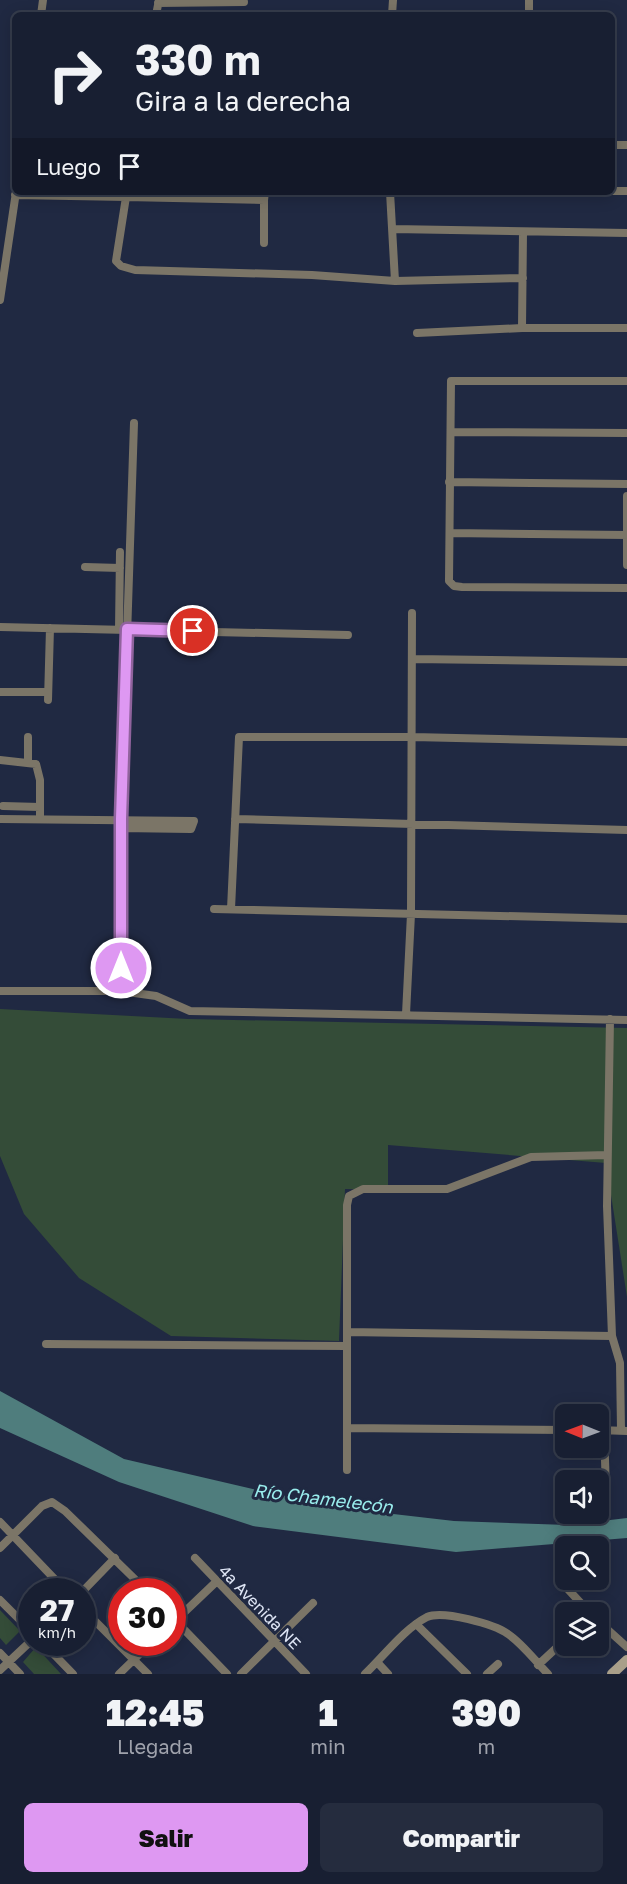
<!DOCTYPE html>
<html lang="es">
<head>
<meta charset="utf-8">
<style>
  :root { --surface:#181f32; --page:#252c3e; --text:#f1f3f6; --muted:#9fa2ac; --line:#363d4d; --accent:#de98f2 }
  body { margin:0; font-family:"Golos Text",sans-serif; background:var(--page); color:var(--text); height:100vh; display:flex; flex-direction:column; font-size:22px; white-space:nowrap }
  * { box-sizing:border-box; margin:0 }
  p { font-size:20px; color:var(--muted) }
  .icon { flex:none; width:33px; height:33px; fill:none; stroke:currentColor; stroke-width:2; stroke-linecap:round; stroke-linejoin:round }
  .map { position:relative; height:1674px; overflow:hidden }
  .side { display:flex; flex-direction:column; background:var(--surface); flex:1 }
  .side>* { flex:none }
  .guide { position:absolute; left:12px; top:12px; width:603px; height:183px; border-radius:9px; box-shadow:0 3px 15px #0003,0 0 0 2px var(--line); background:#181f32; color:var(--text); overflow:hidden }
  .needle { width:39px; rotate:271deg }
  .controls { position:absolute; left:555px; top:1404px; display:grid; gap:12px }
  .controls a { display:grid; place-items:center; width:54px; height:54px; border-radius:9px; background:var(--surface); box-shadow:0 3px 15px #0003,0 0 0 2px var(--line); font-size:30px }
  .speed { position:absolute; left:18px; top:1578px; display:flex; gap:12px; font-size:30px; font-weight:700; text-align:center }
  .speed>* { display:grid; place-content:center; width:78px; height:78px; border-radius:50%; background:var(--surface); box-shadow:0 3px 15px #0003,0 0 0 2px var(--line); line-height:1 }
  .speed small { font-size:15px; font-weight:400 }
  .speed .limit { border:9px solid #d22; background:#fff; color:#111 }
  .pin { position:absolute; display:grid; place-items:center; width:51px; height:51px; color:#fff; margin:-26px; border:3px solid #fff; border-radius:50%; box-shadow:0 2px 6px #0007 }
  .me { position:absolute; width:66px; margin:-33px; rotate:0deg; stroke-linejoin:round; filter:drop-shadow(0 0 4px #0008) }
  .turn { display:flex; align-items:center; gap:21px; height:126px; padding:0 24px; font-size:27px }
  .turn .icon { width:78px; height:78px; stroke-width:2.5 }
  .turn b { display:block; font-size:42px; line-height:51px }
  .then { display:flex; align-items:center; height:57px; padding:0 24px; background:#0003; gap:12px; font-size:22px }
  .eta { display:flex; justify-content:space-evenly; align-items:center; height:102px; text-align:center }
  .eta b { font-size:36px; font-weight:800; line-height:42px }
  .cta { display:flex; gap:12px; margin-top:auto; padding:12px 24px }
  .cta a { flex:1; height:69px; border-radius:9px; background:var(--accent); color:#111; font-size:24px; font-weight:800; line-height:69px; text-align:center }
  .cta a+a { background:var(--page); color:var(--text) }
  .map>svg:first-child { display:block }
  .green { fill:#344c38 }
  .water { fill:#4f7d7d }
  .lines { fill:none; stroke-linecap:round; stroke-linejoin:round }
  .street { stroke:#7b7567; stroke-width:8 }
  .secondary { stroke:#a99f8a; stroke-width:10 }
  .route-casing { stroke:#90639d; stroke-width:15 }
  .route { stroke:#de98f2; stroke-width:10 }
  .labels { text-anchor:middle; stroke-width:6; stroke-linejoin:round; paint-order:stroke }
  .street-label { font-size:16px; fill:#dee5f5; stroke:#202942 }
  .water-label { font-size:18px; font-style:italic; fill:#99eded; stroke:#202942 }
</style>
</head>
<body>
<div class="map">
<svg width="627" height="1674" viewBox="0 0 627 1674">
  <rect width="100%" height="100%" fill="#202942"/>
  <path class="green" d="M0 1009 188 1019 627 1028V1297L606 1163 388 1145V1190L345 1189 339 1341 171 1336 79 1278 24 1214 0 1156Z
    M0 1610 20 1631 6 1645 0 1638Z
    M36 1647 61 1674H34L23 1662Z"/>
  <path class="water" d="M0 1391 124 1459 257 1490 350 1509 454 1521 568 1525 627 1518V1538L456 1552 253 1526 119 1482 0 1428Z"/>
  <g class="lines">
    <path class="street" d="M529 0V15
      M158 3 244 2
      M308 14 347 15
      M41 15 43 0
      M156 15 159 0
      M392 15 393 0
      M612 145H627
      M612 191H627
      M265 192 264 200 126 197 116 261 121 266 135 270 312 275 395 281 523 278
      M390 192 395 281
      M15 195 126 197 127 193
      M264 200V243
      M393 229 627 233
      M0 300 16 192
      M522 328 523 232
      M417 333 522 328H627
      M627 381H451L449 581 454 586 462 587 627 588
      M134 423 121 819 120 991 156 996 190 1011 627 1020
      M451 432 627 433
      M449 482 627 484
      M627 496V565
      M450 533 627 535
      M85 567 120 568
      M0 627 348 635
      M119 629 120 552
      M413 659 627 662
      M0 692H48
      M48 700 50 628
      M28 737V762
      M0 760 36 764 40 780V819
      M3 806 40 807
      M0 819 194 821 191 829 121 828
      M235 819 627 830
      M214 909 627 919
      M231 909 239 737H413L627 742
      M0 991H120
      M406 1014 411 914 412 613
      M610 1019 607 1206 612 1336 620 1363 621 1430
      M347 1332 612 1336
      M46 1344 347 1346
      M347 1428 566 1430
      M598 1430 627 1431
      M604 1430 606 1490
      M347 1470V1205L349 1196 363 1189H447L531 1157 607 1155
      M0 1522 67 1592
      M0 1548 42 1506 52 1502 65 1511 148 1592
      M195 1558 306 1674
      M565 1586 589 1612
      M82 1592 115 1558
      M0 1600 32 1632
      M82 1608 148 1674
      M172 1617 227 1674
      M598 1621 627 1647
      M174 1622 217 1581
      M416 1624 467 1674
      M42 1642 73 1674
      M0 1653 20 1674
      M377 1662 388 1674
      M538 1665 566 1639
      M0 1670 32 1640
      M119 1674 152 1642
      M241 1674 313 1603
      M365 1674C384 1656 404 1629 427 1617 443 1610 494 1624 508 1634 523 1644 535 1661 548 1674
      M487 1674 498 1664"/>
    <path class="secondary" d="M612 1674 627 1660"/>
  </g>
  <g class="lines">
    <g class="route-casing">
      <path id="route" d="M121 968V819L127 629 193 631"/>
    </g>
    <use href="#route" class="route"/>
  </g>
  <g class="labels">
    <g class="street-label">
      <text transform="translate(260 1607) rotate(46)" y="6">4a Avenida NE</text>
    </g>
    <g class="water-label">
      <text transform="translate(323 1499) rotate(7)" y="6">Río Chamelecón</text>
    </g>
  </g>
</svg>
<div class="controls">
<a><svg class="needle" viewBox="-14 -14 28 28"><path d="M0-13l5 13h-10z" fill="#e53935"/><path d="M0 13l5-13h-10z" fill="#9fa2ac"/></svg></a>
<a><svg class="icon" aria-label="sound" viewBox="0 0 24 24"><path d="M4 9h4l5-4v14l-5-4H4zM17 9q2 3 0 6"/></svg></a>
<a><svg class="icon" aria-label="search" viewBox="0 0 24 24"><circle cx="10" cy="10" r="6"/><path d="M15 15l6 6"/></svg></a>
<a><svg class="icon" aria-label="layers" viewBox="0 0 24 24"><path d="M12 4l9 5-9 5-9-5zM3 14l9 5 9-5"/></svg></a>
</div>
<div class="speed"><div>27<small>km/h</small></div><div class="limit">30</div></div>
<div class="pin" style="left:193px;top:631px;background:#d93025"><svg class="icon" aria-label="arrive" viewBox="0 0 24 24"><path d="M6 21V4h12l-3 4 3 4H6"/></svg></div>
<svg class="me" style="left:121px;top:968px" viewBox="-20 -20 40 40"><circle r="17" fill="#de98f2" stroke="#fff" stroke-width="3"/><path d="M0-11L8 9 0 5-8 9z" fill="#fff"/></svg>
<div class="guide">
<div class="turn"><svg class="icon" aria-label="right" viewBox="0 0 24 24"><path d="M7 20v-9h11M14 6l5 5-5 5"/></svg><div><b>330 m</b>Gira a la derecha</div></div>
<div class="then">Luego<svg class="icon" aria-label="arrive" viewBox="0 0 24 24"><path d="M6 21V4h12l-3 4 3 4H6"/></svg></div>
</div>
</div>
<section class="side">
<div class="eta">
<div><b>12:45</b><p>Llegada</p></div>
<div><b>1</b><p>min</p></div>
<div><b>390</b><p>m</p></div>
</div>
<div class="cta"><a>Salir</a><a>Compartir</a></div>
</section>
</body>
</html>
